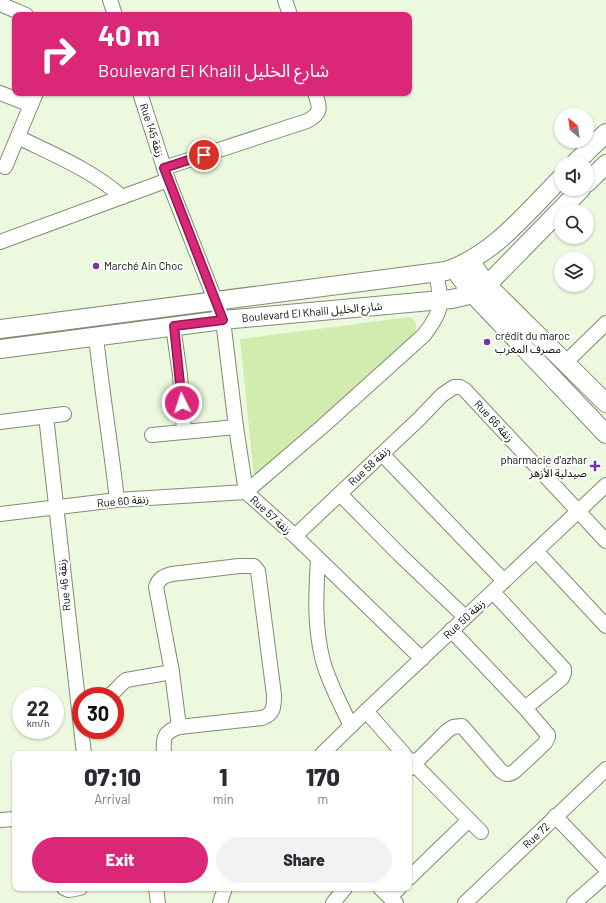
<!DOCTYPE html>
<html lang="en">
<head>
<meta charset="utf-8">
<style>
  :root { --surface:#fff; --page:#f2f2f3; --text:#2b2b33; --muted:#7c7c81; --accent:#db2777 }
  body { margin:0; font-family:Barlow,"Noto Sans Arabic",sans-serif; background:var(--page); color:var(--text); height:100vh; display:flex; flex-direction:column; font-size:15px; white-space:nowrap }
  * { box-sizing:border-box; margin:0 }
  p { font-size:13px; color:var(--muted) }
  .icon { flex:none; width:22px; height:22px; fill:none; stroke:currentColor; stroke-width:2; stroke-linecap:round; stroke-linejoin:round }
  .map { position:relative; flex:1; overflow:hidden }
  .drawer { position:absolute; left:12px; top:751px; width:400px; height:140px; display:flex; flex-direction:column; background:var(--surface); border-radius:8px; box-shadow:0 1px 3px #0004 }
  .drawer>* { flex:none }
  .top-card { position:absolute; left:12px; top:12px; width:400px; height:84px; border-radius:8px; box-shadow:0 1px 3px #0004; background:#db2777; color:#fff; overflow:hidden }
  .needle { width:26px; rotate:331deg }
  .tools { position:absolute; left:554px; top:108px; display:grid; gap:8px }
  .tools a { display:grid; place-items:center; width:40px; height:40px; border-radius:50%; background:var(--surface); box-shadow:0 1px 3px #0004; font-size:20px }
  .speed { position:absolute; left:12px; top:687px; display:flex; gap:8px; font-size:20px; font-weight:700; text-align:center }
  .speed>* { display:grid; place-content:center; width:52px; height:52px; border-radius:50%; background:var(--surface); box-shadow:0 1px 3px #0004; line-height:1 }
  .speed small { font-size:10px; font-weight:400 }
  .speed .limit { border:6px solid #d22; background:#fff; color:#111 }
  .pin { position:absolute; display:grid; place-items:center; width:34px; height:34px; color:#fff; margin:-17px; border:2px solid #fff; border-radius:50%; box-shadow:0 1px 4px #0007 }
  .me { position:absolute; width:44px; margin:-22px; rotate:356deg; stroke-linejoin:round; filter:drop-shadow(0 0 3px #0008) }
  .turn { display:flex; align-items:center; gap:14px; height:84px; padding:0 20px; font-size:18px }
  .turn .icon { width:52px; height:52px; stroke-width:2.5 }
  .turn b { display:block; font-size:28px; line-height:34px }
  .eta { display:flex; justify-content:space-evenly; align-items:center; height:68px; text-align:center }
  .eta b { font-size:24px; font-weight:800; line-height:28px }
  .primary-button { display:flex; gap:8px; margin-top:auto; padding:8px 20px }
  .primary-button a { flex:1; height:46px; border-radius:24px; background:var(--accent); color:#fff; font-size:16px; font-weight:800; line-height:46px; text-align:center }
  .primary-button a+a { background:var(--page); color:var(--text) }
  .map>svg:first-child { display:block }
  .green { fill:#d1ecae }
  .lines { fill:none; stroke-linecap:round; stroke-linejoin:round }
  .minor-casing { stroke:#808c73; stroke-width:16 }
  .tertiary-casing { stroke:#808c73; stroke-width:20 }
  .minor { stroke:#fff; stroke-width:14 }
  .tertiary { stroke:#fff; stroke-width:18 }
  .route-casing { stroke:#8e194d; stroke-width:10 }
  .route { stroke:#db2777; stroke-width:7 }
  .poi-dot { fill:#7933a6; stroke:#fff; stroke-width:1.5 }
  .labels { text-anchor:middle; stroke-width:4; stroke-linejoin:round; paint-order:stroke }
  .street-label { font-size:11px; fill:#0c1007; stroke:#fff }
  .poi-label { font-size:11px; fill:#0c1007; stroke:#fff; text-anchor:start }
</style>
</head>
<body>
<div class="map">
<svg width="606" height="903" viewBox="0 0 606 903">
  <rect width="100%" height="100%" fill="#ecf9de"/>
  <path class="green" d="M410 317C417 322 417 327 415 335L254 477 240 339Z"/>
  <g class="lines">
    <g class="minor-casing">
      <g id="minor">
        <path d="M110 0 115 15"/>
        <path d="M285 0 290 15"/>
        <path d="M0 4 26 15"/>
        <path d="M0 93 31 105"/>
        <path d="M140 93 168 180 223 320 236 427 246 492 295 536 422 659"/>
        <path d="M18 137C54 155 92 170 122 197"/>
        <path d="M5 167 36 93"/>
        <path d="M164 168 307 121C322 113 320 108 315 93"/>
        <path d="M0 242 168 180"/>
        <path d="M173 326 180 375 184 432"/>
        <path d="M96 337C102 392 111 446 117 500"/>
        <path d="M565 363 606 323"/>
        <path d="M46 416 84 754"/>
        <path d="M0 422 64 414"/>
        <path d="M152 435 236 427"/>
        <path d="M382 454 504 581"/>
        <path d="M340 494 399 554 465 617"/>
        <path d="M0 514 117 500 246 492 323 426 424 335C444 309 442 304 436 273"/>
        <path d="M295 536 419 419 442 395 454 387H460L465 390 606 541"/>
        <path d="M536 551 606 626"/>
        <path d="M318 559C316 593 314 627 323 661 329 683 341 705 351 726"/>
        <path d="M493 592 564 669V673L562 678 525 708"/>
        <path d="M108 696C116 692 119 685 126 680L172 672"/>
        <path d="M366 711 404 754"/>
        <path d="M164 754C163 739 163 732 179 727L262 718C274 714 274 707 274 695L258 571 254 566H239L172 574C164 576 159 578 156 587L172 672 179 727"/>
        <path d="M322 754 366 711 606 485"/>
        <path d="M409 759 481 832"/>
        <path d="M409 769 447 731 453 727 462 726 501 771C506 775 509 775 515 771L545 743 548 737V735L525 708 451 630"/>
        <path d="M555 816 606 869"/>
        <path d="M0 820 15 819"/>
        <path d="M409 878 469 820"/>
        <path d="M64 888 69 890 80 888"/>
        <path d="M156 888 158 903"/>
        <path d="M380 888 396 903"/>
        <path d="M390 897 399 888"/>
        <path d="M220 903 225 888"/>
        <path d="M333 903 345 888"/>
        <path id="s1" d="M465 903 606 769"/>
        <path d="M574 903 606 875"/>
      </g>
    </g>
    <g class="tertiary-casing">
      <path id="tertiary" d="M575 163 606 133
        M587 183 606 164
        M470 261 487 285 606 403
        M454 269 473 294 606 434
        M0 329 446 271C494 255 526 213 561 178
        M0 349 223 320 452 299 473 294 487 285 581 189"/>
    </g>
    <use href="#minor" class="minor"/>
    <use href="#tertiary" class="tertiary"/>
  </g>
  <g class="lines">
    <g class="route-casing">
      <path id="route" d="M182 403 174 326 223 320 164 168 204 155"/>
    </g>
    <use href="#route" class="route"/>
  </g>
  <g class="poi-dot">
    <circle cx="96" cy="266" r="4"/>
    <circle cx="487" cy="342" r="4"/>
    <path d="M593 460h4v4h4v4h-4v4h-4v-4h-4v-4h4z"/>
  </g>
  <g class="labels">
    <g class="street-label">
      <text transform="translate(152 130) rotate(72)" y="4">Rue 145 زنقة</text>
      <text transform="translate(312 312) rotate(-5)" y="4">Boulevard El Khalil شارع الخليل</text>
      <text transform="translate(494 421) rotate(47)" y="4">Rue 66 زنقة</text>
      <text transform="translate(369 466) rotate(-43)" y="4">Rue 58 زنقة</text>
      <text transform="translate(123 501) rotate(-5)" y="4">Rue 60 زنقة</text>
      <text transform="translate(271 515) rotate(42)" y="4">Rue 57 زنقة</text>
      <text transform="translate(64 585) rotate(-96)" y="4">Rue 46 زنقة</text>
      <text transform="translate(464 619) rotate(-43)" y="4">Rue 50 زنقة</text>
      <text dy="4" stroke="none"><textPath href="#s1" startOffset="98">Rue 72</textPath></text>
    </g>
    <g class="poi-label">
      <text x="104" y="270">Marché Ain Choc</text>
      <text x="495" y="340">crédit du maroc<tspan x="495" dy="13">مصرف المغرب</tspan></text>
      <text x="587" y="464" text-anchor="end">pharmacie d'azhar<tspan x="587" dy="13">صيدلية الأزهر</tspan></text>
    </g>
  </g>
</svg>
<div class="tools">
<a><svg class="needle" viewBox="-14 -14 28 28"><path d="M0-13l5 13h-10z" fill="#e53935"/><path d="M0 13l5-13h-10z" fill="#7c7c81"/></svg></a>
<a><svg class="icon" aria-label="sound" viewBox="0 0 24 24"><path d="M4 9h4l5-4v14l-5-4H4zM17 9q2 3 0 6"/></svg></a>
<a><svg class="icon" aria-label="search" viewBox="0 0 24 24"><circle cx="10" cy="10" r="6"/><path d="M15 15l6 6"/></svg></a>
<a><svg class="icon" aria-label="layers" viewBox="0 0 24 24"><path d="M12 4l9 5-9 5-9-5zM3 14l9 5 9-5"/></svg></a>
</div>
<div class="speed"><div>22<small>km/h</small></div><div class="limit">30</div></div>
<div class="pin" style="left:204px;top:155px;background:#d93025"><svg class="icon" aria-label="arrive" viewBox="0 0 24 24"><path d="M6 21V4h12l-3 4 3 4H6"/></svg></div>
<svg class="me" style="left:182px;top:403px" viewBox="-20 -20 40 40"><circle r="17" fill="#db2777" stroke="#fff" stroke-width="3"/><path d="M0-11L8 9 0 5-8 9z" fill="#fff"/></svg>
<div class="top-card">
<div class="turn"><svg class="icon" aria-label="right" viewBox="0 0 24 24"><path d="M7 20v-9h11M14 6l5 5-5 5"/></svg><div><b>40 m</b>Boulevard El Khalil شارع الخليل</div></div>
</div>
<section class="drawer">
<div class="eta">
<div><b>07:10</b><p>Arrival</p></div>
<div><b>1</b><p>min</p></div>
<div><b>170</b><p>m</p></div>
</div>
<div class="primary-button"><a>Exit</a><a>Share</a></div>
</section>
</div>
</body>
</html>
